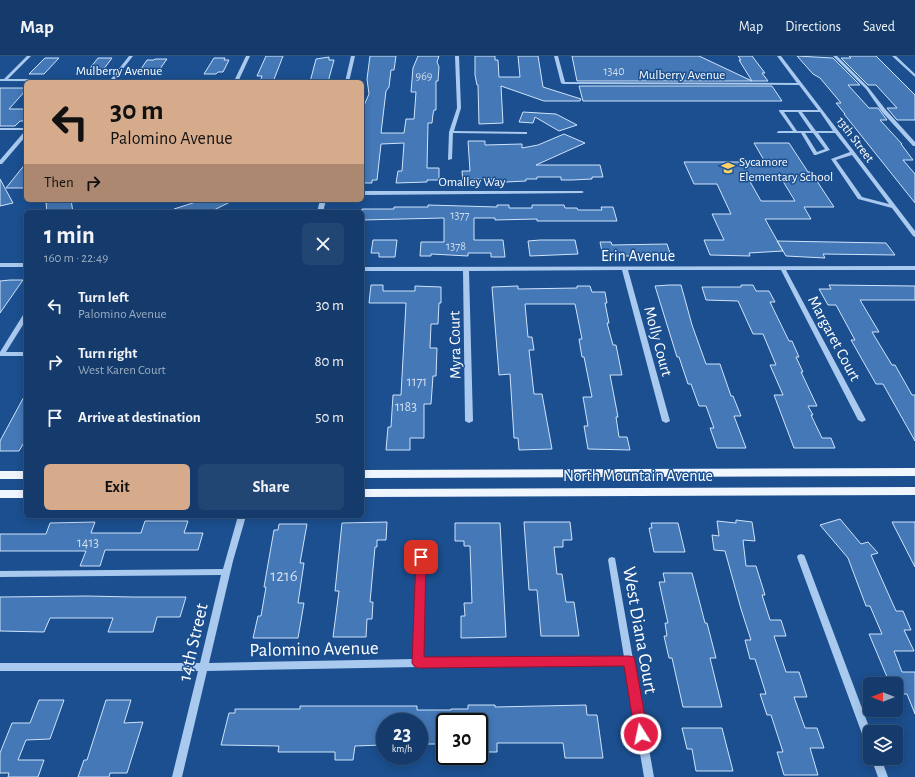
<!DOCTYPE html>
<html lang="en">
<head>
<meta charset="utf-8">
<style>
  :root { --surface:#143b6b; --page:#214673; --text:#f1f3f6; --muted:#9dadc1; --line:#33557e; --accent:#d6ab8b }
  body { margin:0; font-family:"Alegreya Sans",sans-serif; background:var(--page); color:var(--text); height:100vh; display:flex; flex-direction:column; font-size:15px; white-space:nowrap }
  * { box-sizing:border-box; margin:0 }
  p { font-size:13px; color:var(--muted) }
  .icon { flex:none; width:22px; height:22px; fill:none; stroke:currentColor; stroke-width:2; stroke-linecap:round; stroke-linejoin:round }
  .map { position:relative; flex:1; overflow:hidden }
  .panel { position:absolute; left:24px; top:154px; width:340px; height:308px; display:flex; flex-direction:column; background:var(--surface); border-radius:6px; box-shadow:0 2px 10px #0003,0 0 0 1px var(--line) }
  .panel>* { flex:none }
  .banner { position:absolute; left:24px; top:24px; width:340px; height:122px; border-radius:6px; box-shadow:0 2px 10px #0003,0 0 0 1px var(--line); background:#d6ab8b; color:#111; overflow:hidden }
  .needle { width:26px; rotate:270deg }
  .buttons { position:absolute; left:863px; top:621px; display:grid; gap:8px }
  .buttons a { display:grid; place-items:center; width:40px; height:40px; border-radius:6px; background:var(--surface); box-shadow:0 2px 10px #0003,0 0 0 1px var(--line); font-size:20px }
  .speed { position:absolute; left:376px; top:657px; display:flex; gap:8px; font-size:20px; font-weight:700; text-align:center }
  .speed>* { display:grid; place-content:center; width:52px; height:52px; border-radius:50%; background:var(--surface); box-shadow:0 2px 10px #0003,0 0 0 1px var(--line); line-height:1 }
  .speed small { font-size:10px; font-weight:400 }
  .speed .limit { border:2px solid #111; border-radius:6px; background:#fff; color:#111 }
  .pin { position:absolute; display:grid; place-items:center; width:34px; height:34px; color:#fff; margin:-17px; border-radius:8px; box-shadow:0 2px 6px #0006 }
  .me { position:absolute; width:44px; margin:-22px; rotate:350deg; stroke-linejoin:round; filter:drop-shadow(0 0 3px #0008) }
  .turn { display:flex; align-items:center; gap:14px; height:84px; padding:0 20px; font-size:18px }
  .turn .icon { width:52px; height:52px; stroke-width:2.5 }
  .turn b { display:block; font-size:28px; line-height:34px }
  .then { display:flex; align-items:center; height:38px; padding:0 20px; background:#0003; gap:8px; font-size:15px }
  .round { display:grid; place-items:center; flex:none; width:42px; height:42px; border-radius:6px; background:var(--page) }
  .headline { display:flex; align-items:center; justify-content:space-between; height:68px; padding:0 20px }
  h1 { font-size:24px; font-weight:700; line-height:30px }
  .action { display:flex; gap:8px; margin-top:auto; padding:8px 20px }
  .action a { flex:1; height:46px; border-radius:6px; background:var(--accent); color:#111; font-size:16px; font-weight:700; line-height:46px; text-align:center }
  .action a+a { background:var(--page); color:var(--text) }
  ul { padding:0; list-style:none }
  li { display:flex; align-items:center; gap:12px; height:56px; padding:0 20px }
  li div { flex:1 }
  li b { display:block; font-size:15px }
  li em { font-style:normal }
  header { display:flex; align-items:center; gap:24px; box-sizing:border-box; height:56px; padding:0 20px; background:var(--surface); border-bottom:1px solid var(--line) }
  header strong { font-size:19px }
  nav { display:flex; gap:22px; margin-inline-start:auto; font-size:14px }
  .map>svg:first-child { display:block }
  .building { fill:#4478b7; stroke:#cfe3fa; fill-rule:evenodd }
  .lines { fill:none; stroke-linecap:round; stroke-linejoin:round }
  .minor { fill:#a9c9ee; fill-rule:evenodd }
  .major { fill:#f0f6ff; fill-rule:evenodd }
  .route { fill:#e11d48; stroke:#92132f }
  .labels { text-anchor:middle; stroke-width:3; stroke-linejoin:round; paint-order:stroke }
  .far-number-label { font-size:12px; fill:#d0dded }
  .far-street-label { font-size:13px; fill:#fff; stroke:#1b4f8f }
  .far-poi-label { font-size:13px; fill:#fff; stroke:#1b4f8f; text-anchor:start }
  .number-label { font-size:14px; fill:#d0dded }
  .street-label { font-size:16px; fill:#fff; stroke:#1b4f8f }
  .near-number-label { font-size:17px; fill:#d0dded }
  .near-street-label { font-size:19px; fill:#fff; stroke:#1b4f8f }
</style>
</head>
<body>
<header>
<strong>Map</strong>
<nav><a>Map</a><a>Directions</a><a>Saved</a></nav>
</header>
<div class="map">
<svg width="915" height="721" viewBox="0 0 915 721">
  <rect width="100%" height="100%" fill="#1b4f8f"/>
  <path class="building" d="M266 0H283L273 26H260L262 20H257Z
    M370 0H396L394 14H391L389 31 386 35 381 77H404L406 63H414L416 36H411L413 12 418 0H439L437 6 439 11 438 25H436V54H434L433 58 432 67H428L427 112H439V124H427V126L396 127 398 115H402L404 87 381 88 377 124H372V127H362V54L369 38 367 23Z
    M475 0H495V4H498L499 21H520L518 0H538L543 31 581 43 580 45H544L501 30 503 67 479 68 478 29H477L475 19Z
    M572 0H699L752 25 739 4H741L738 0H752L765 17H762L768 25H577Z
    M797 0 833 2 860 29H848L869 52H878L887 64H880L902 88H901L913 104H903L915 118V147L844 58H845L836 47H841L820 22 813 18Z
    M849 0H876L915 39V64H897L887 52H897L876 29H868L841 2H851Z
    M329 1V4H334L328 26H310L316 3Z
    M45 2H59L44 18H29Z
    M98 2H112L103 14 87 16Z
    M214 2H225L224 4H229L223 16H218L216 18H204Z
    M155 3H167L157 17 139 16 147 4H154Z
    M579 30H772L782 45H583Z
    M0 32H26V34L9 53H26V65H20L15 70H0Z
    M523 56 556 58 577 69 559 75 535 61 533 67 519 66Z
    M564 78 585 87 536 109H600L603 121H592V123L572 124H561V121H537V123H526V125L506 126H496V123H473V127H463L462 115H470L468 85H485V89L522 88V92L538 89Z
    M754 87H789L808 116H811L834 151H804L811 163H765L783 195 749 197 750 200 710 199 704 184H724L712 158H731L717 128H694L684 106H765ZM748 122H781L795 145H761Z
    M26 107V132H6Z
    M0 123 13 147 0 150Z
    M62 144H71L73 156H47L46 147Z
    M202 144H234L210 156H174V153Z
    M428 149 497 151V149H509V152H532V149H564L565 152H577L578 154H602L601 151H613L617 165H537V163L495 164V162H474V184H503L505 201H491V197H468V200L431 198V200H420L421 186H444V162L362 164V153H394V151H428Z
    M373 184H397L395 201H379V197H371Z
    M540 184H575L578 198 530 200 528 185Z
    M777 185 886 187 895 199 823 198 825 202 786 200Z
    M600 186H611L612 189 667 188 671 200H603Z
    M10 224H23L0 257V225Z
    M371 229H383V235H415V230L441 231V247H439L438 268H431L430 292H437L436 320H433L431 348H424V382H410V394H386L388 371H391L393 339H401L406 247H369Z
    M669 229H681L692 269 706 308H720L731 340H733L741 360H734L746 392H717L710 372H714L706 350H699L691 328H688L679 301H677L655 230Z
    M741 229H753L756 235H769L775 246H770L789 285H792L799 301H796L803 316H801L817 350H808L813 359H811L822 382H831L835 392H794L774 339H783L770 309H776L763 278H753L738 245 706 244 702 231H741Z
    M829 229 915 230V244H860L879 276H872L892 309H895L912 339H915V385L883 328H876L851 284H855L836 249H828L819 233H831Z
    M518 230V233L577 232V230H590L592 236H605L607 247H605L609 267H607L613 289H616L622 319H610L618 361H616L619 381H627L630 394 588 393 584 370H588L583 341H592L584 301H582L579 283H582L575 248H525L528 281H532L534 294H529L534 338H542L552 393 519 394 518 382H514L510 318 499 319 492 231Z
    M26 337V383L19 395H0V385Z
    M840 463 861 488 868 486 878 497 871 499 896 555H903L911 574H904L914 595H894L902 616H915V658L907 638H896V628H890L869 578H882L870 550H866L848 502 820 469Z
    M736 464 752 466 755 485 743 484 746 510H756L765 539H762L770 564H781L786 580H774L786 616H799L807 641H794L805 672H817L824 692H810L818 719H784L777 696H783L771 659H767L760 638H766L755 603H750L745 584H751L741 553 725 495 714 494 712 479 719 480 717 465 736 467Z
    M145 465H188L184 477H203L198 494H105L100 510H80L86 495H0V478H46L50 467 95 466 91 477H141Z
    M387 466 386 484H377V491H375L370 546H373L372 563H367L366 581H333L339 535H335L342 467Z
    M524 466H570L572 484H563V491H554L557 518H562L566 546H574L579 580H541L537 534H529Z
    M892 466H915V511Z
    M455 467H500L506 581 461 582V560H465L464 547H472L470 490H464V485H455Z
    M651 467H678L685 496H654L649 472H652Z
    M279 468H307L300 507H304L298 547H304L298 582H253L258 560H261L266 531H264L274 474H278Z
    M663 517H692L705 567H707L716 602H710L722 651H683L672 602H669L664 580H667L665 567H668L659 526H665Z
    M87 540 133 541H186L180 561H157L153 576H108L113 562H50L44 576 0 575V541Z
    M39 644H64L50 683 26 684 18 704H44L38 721H8L9 717H0V697L12 667H30Z
    M106 644H131L124 667 143 666 127 717H110L109 721H78L84 704H87Z
    M468 649H495V651L586 649 587 659H597L603 702H565L563 687H497V696H479V666H439L438 688H419V666H384L382 689 355 690 353 704H335V696H278L279 690 221 689 229 657H235V653H300V650H417V654H451V653H468Z
    M682 672H722L733 715H696L692 693H687Z"/>
  <g class="lines">
    <path class="minor" d="M27 0H31L8 23H111L129 0H133L115 23H235L246 0H250L238 26 0 25V23H4Z
      M351 0H355L349 26H345Z
      M455 0H459L461 52 454 75 525 76H527V78L453 77 452 103 448 104 449 76 457 52Z
      M554 0H558L565 26 797 27 777 0H781L915 175V181L913 180 892 152 858 143 831 103 850 96 835 77H818L830 94 816 99H814L801 77H777V76L779 75H793L779 55V54H818L799 29 563 28 561 27ZM784 56H798L811 75H797ZM802 56H820L833 75H816ZM805 77H813L825 93 817 96ZM852 99 889 148 862 141 836 104Z
      M833 0H837L868 31 886 54 915 86V90H913L882 56 866 33Z
      M892 0H896L915 18V21Z
      M0 72H26V74H0Z
      M24 76H26V80L2 108H0V104Z
      M362 135H582L584 136 582 137 362 139Z
      M320 144H326L323 156H317Z
      M0 207H26V211H0Z
      M915 210V214H786L866 364 862 366 858 364 781 214H628L670 365 666 367 662 365 622 214 469 215 473 365 469 367 465 365 463 215H362V211Z
      M26 257V264L6 296H26V300H0V296L23 259Z
      M238 460H246L233 505 209 607 414 603 417 501 418 499 421 498 424 499 425 501 423 603 624 601 608 504 609 502 612 501 615 502 654 721H644L625 609 418 611 207 615 182 721H172L198 615H0V607H200L221 519 0 521V515L223 513Z
      M801 498 804 499 805 501 871 676H870V691L866 689 865 686 797 501 798 499Z
      M871 702H881L888 721H878Z"/>
    <path class="major" d="M915 412V420L362 422V414Z
      M0 415H26V423H0Z
      M915 431V439L362 441V433Z
      M0 434H26V442H0Z"/>
  </g>
  <path class="route" d="M421 497 425 498 426 501 424 601 629 600 634 601 635 605 648 678 646 682 641 684 637 682 635 678 624 610 418 612 414 610 412 607 416 501 417 498Z"/>
  <defs>
    <g id="school-bare" transform="scale(1.08)"><path d="M0-5L7-2L0 1L-7-2ZM-4 1L0 2.5L4 1V4Q0 6-4 4Z" fill="#ffd166" stroke="#1b4f8f" stroke-width="2.5" paint-order="stroke"/></g>
  </defs>
  <g fill-rule="evenodd">
    <use href="#school-bare" x="728" y="112"/>
  </g>
  <g class="labels">
    <g class="far-number-label">
      <text x="614" y="19">1340</text>
      <text x="424" y="24">969</text>
      <text x="460" y="163">1377</text>
      <text x="456" y="194">1378</text>
    </g>
    <g class="far-street-label">
      <text x="119" y="19">Mulberry Avenue</text>
      <text x="682" y="23">Mulberry Avenue</text>
      <text transform="translate(856 83) rotate(53)" y="5">13th Street</text>
      <text x="472" y="130">Omalley Way</text>
    </g>
    <g class="far-poi-label">
      <text x="739" y="110">Sycamore<tspan x="739" dy="15">Elementary School</tspan></text>
    </g>
    <g class="number-label">
      <text x="417" y="330">1171</text>
      <text x="406" y="355">1183</text>
      <text x="88" y="491">1413</text>
    </g>
    <g class="street-label">
      <text x="638" y="205">Erin Avenue</text>
      <text transform="translate(835 282) rotate(62)" y="6">Margaret Court</text>
      <text transform="translate(659 285) rotate(75)" y="6">Molly Court</text>
      <text transform="translate(454 289) rotate(-91)" y="6">Myra Court</text>
      <text x="638" y="425">North Mountain Avenue</text>
    </g>
    <g class="near-number-label">
      <text x="284" y="525">1216</text>
    </g>
    <g class="near-street-label">
      <text transform="translate(641 574) rotate(80)" y="7">West Diana Court</text>
      <text transform="translate(192 586) rotate(-77)" y="7">14th Street</text>
      <text transform="translate(314 592) rotate(-1)" y="7">Palomino Avenue</text>
    </g>
  </g>
</svg>
<div class="buttons">
<a><svg class="needle" viewBox="-14 -14 28 28"><path d="M0-13l5 13h-10z" fill="#e53935"/><path d="M0 13l5-13h-10z" fill="#9dadc1"/></svg></a>
<a><svg class="icon" aria-label="layers" viewBox="0 0 24 24"><path d="M12 4l9 5-9 5-9-5zM3 14l9 5 9-5"/></svg></a>
</div>
<div class="speed"><div>23<small>km/h</small></div><div class="limit">30</div></div>
<div class="pin" style="left:421px;top:501px;background:#d93025"><svg class="icon" aria-label="arrive" viewBox="0 0 24 24"><path d="M6 21V4h12l-3 4 3 4H6"/></svg></div>
<svg class="me" style="left:641px;top:678px" viewBox="-20 -20 40 40"><circle r="17" fill="#e11d48" stroke="#fff" stroke-width="3"/><path d="M0-11L8 9 0 5-8 9z" fill="#fff"/></svg>
<div class="banner">
<div class="turn"><svg class="icon" aria-label="left" viewBox="0 0 24 24"><path d="M17 20v-9H6M10 6l-5 5 5 5"/></svg><div><b>30 m</b>Palomino Avenue</div></div>
<div class="then">Then<svg class="icon" aria-label="right" viewBox="0 0 24 24"><path d="M7 20v-9h11M14 6l5 5-5 5"/></svg></div>
</div>
<section class="panel">
<div class="headline"><div><h1>1 min</h1><p>160 m · 22:49</p></div><a class="round"><svg class="icon" aria-label="close" viewBox="0 0 24 24"><path d="M6 6l12 12M18 6L6 18"/></svg></a></div>
<ul>
<li><svg class="icon" aria-label="left" viewBox="0 0 24 24"><path d="M17 20v-9H6M10 6l-5 5 5 5"/></svg><div><b>Turn left</b><p>Palomino Avenue</p></div><em>30 m</em></li>
<li><svg class="icon" aria-label="right" viewBox="0 0 24 24"><path d="M7 20v-9h11M14 6l5 5-5 5"/></svg><div><b>Turn right</b><p>West Karen Court</p></div><em>80 m</em></li>
<li><svg class="icon" aria-label="arrive" viewBox="0 0 24 24"><path d="M6 21V4h12l-3 4 3 4H6"/></svg><div><b>Arrive at destination</b></div><em>50 m</em></li>
</ul>
<div class="action"><a>Exit</a><a>Share</a></div>
</section>
</div>
</body>
</html>
